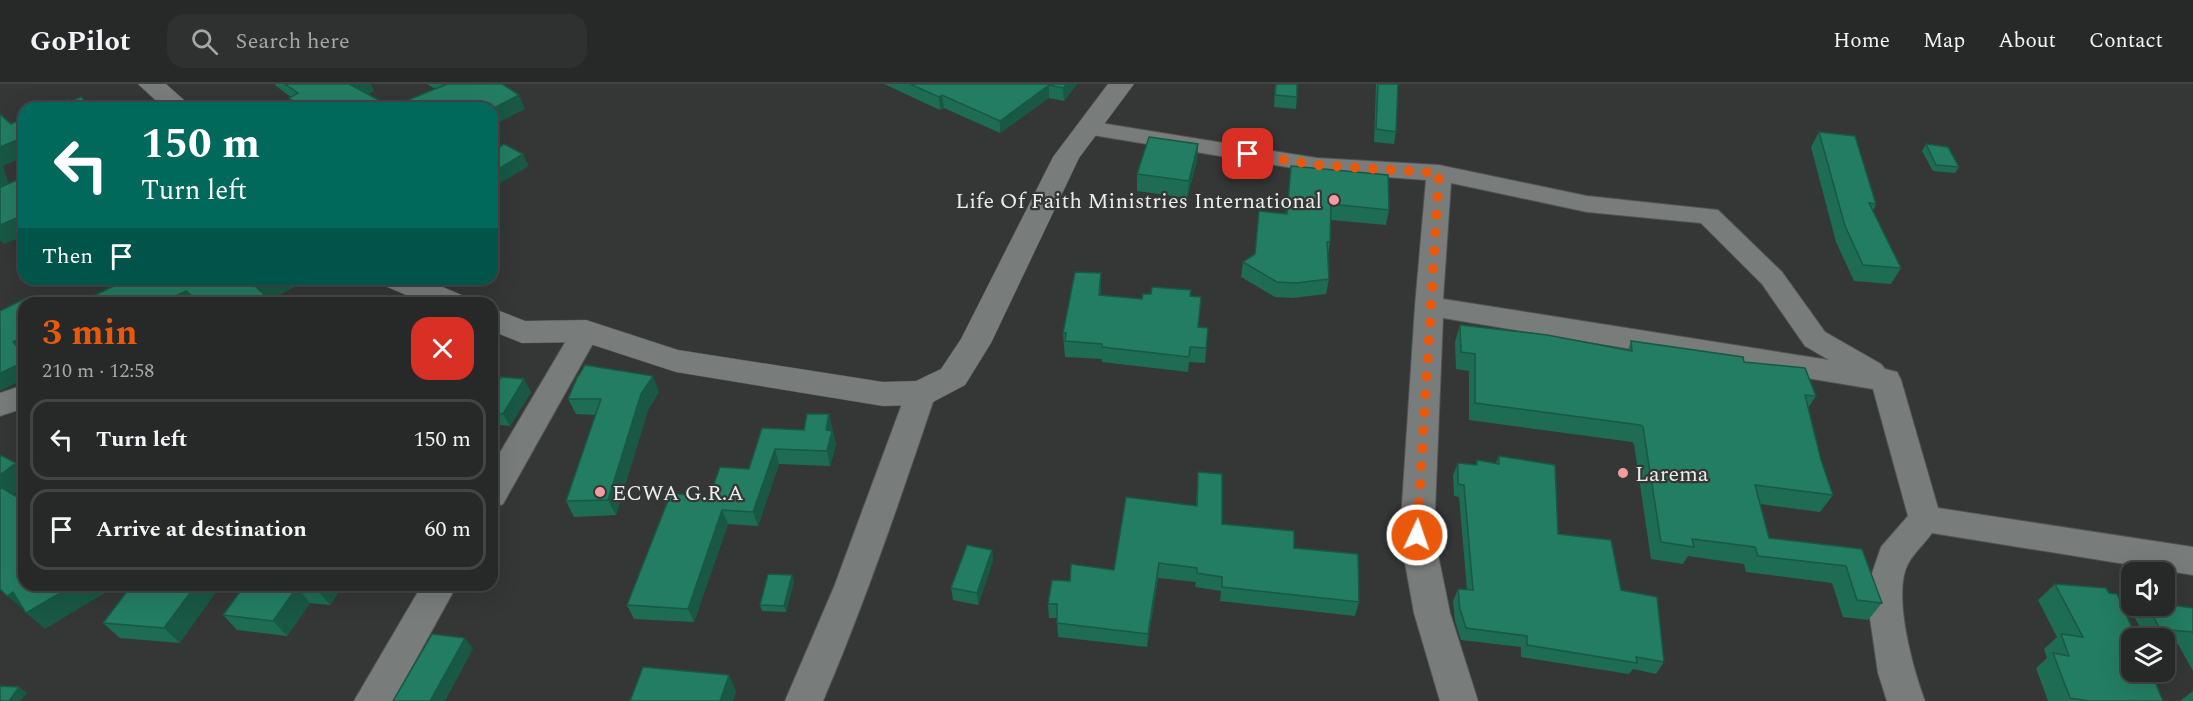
<!DOCTYPE html>
<html lang="en">
<head>
<meta charset="utf-8">
<style>
  :root { --surface:#272928; --page:#2f3130; --text:#f1f3f6; --muted:#a4a6a8; --line:#434545; --accent:#ea580c }
  body { margin:0; font-family:Spectral,serif; background:var(--page); color:var(--text); height:100vh; display:flex; flex-direction:column; font-size:22px; white-space:nowrap }
  * { box-sizing:border-box; margin:0 }
  p { font-size:20px; color:var(--muted) }
  .icon { flex:none; width:33px; height:33px; fill:none; stroke:currentColor; stroke-width:2; stroke-linecap:round; stroke-linejoin:round }
  .map { position:relative; flex:1; overflow:hidden }
  .drawer { position:absolute; left:18px; top:213px; width:480px; height:294px; display:flex; flex-direction:column; background:var(--surface); border-radius:18px; box-shadow:0 6px 24px #0002,0 0 0 2px var(--line) }
  .drawer>* { flex:none }
  .guide { position:absolute; left:18px; top:18px; width:480px; height:183px; border-radius:18px; box-shadow:0 6px 24px #0002,0 0 0 2px var(--line); background:#00695c; color:#fff; overflow:hidden }
  .fabs { position:absolute; left:2121px; top:478px; display:grid; gap:12px }
  .fabs a { display:grid; place-items:center; width:54px; height:54px; border-radius:12px; background:var(--surface); box-shadow:0 6px 24px #0002,0 0 0 2px var(--line); font-size:30px }
  .pin { position:absolute; display:grid; place-items:center; width:51px; height:51px; color:#fff; margin:-26px; border-radius:12px; box-shadow:0 3px 9px #0006 }
  .me { position:absolute; width:66px; margin:-33px; rotate:3deg; stroke-linejoin:round; filter:drop-shadow(0 0 4px #0008) }
  .turn { display:flex; align-items:center; gap:21px; height:126px; padding:0 24px; font-size:27px }
  .turn .icon { width:78px; height:78px; stroke-width:2.5 }
  .turn b { display:block; font-size:42px; line-height:51px }
  .then { display:flex; align-items:center; height:57px; padding:0 24px; background:#0003; gap:12px; font-size:22px }
  .round { display:grid; place-items:center; flex:none; width:63px; height:63px; border-radius:18px; background:var(--page) }
  .summary { display:flex; align-items:center; justify-content:space-between; height:102px; padding:0 24px }
  h1 { font-size:36px; font-weight:700; line-height:45px; color:var(--accent) }
  ul { padding:0; list-style:none }
  li { display:flex; align-items:center; gap:18px; height:81px; margin:0 12px 9px; padding:0 12px; border:3px solid var(--line); border-radius:18px }
  li div { flex:1 }
  li b { display:block; font-size:22px }
  li em { font-style:normal }
  header { display:flex; align-items:center; gap:36px; box-sizing:border-box; height:84px; padding:0 30px; background:var(--surface); border-bottom:2px solid var(--line) }
  header strong { font-size:28px }
  nav { display:flex; gap:33px; margin-inline-start:auto; font-size:21px }
  .search { width:420px; height:54px; background:var(--page); display:flex; align-items:center; gap:15px; box-sizing:border-box; padding:0 21px; border-radius:18px; color:var(--muted); font-size:22px }
  .map>svg:first-child { display:block }
  .lines { fill:none; stroke-linecap:round; stroke-linejoin:round }
  .minor-casing { stroke:#515453; stroke-width:2 }
  .tertiary-casing { stroke:#515453; stroke-width:1 }
  .minor { fill:#787c7a; fill-rule:evenodd }
  .tertiary { fill:#787c7a; fill-rule:evenodd }
  .wall { fill:#1e6c54 }
  .shaded-wall { fill:#185845 }
  .building { fill:#237d62; stroke:#185845; stroke-width:1.5 }
  .route { stroke:#ea580c; stroke-width:10; stroke-dasharray:0 18 }
  .poi-dot { fill:#f59b9d; stroke:#343735; stroke-width:2 }
  .labels { text-anchor:middle; stroke-width:4.5; stroke-linejoin:round; paint-order:stroke }
  .poi-label { font-size:22px; fill:#eaeceb; stroke:#343735; text-anchor:start }
</style>
</head>
<body>
<header>
<strong>GoPilot</strong>
<div class="search"><svg class="icon" aria-label="search" viewBox="0 0 24 24"><circle cx="10" cy="10" r="6"/><path d="M15 15l6 6"/></svg>Search here</div>
<nav><a>Home</a><a>Map</a><a>About</a><a>Contact</a></nav>
</header>
<div class="map">
<svg width="2193" height="617" viewBox="0 0 2193 617">
  <rect width="100%" height="100%" fill="#343735"/>
  <g class="lines">
    <g class="minor-casing">
      <path id="minor" d="M1088 37 1317 74 1439 81 1587 112 1718 126 1782 188 1825 248 1881 280 1885 285 1897 288 1901 296 1938 424 2193 463V491L1932 449C1925 459 1915 468 1909 478 1891 508 1913 585 1925 617H1887L1878 589 1866 507 1881 463 1908 432 1873 305 1443 234 1434 451 1450 529 1478 617H1440L1414 529 1400 451 1415 222 1426 96 1317 88 1080 49 1076 44 1080 39ZM1451 99 1587 128 1701 139 1762 200 1805 262 1829 276 1443 215Z
        M586 237 596 240 600 247 503 420 492 424V382L576 240Z
        M921 298 932 301 936 309C901 413 866 516 823 617H785L834 503 906 309 910 301Z
        M24 301V324L0 332V309Z
        M422 501H457L393 617H354Z"/>
    </g>
    <g class="tertiary-casing">
      <path id="tertiary" d="M138 0H166L193 24H164Z
        M1108 0H1134L1079 74 991 259 965 301 933 318 921 321 883 322 676 288 584 258 522 259 492 247V224L525 237 586 236 678 266 883 298 916 297 941 285 961 255 1053 73Z
        M381 195H424L464 212 468 219H425L385 202Z"/>
    </g>
    <use href="#minor" class="minor"/>
    <use href="#tertiary" class="tertiary"/>
  </g>
  <path class="wall" d="M275 0H370L374 7 368 10 391 23 435 5 427 0H502L525 25 295 24 289 14 291 13 276 2Z
    M884 0H1077L1064 17 1049 14 1000 49 944 24 940 26Z
    M1275 0H1297V13L1296 25 1274 23Z
    M1376 0H1398L1396 48 1394 60 1374 58Z
    M1819 48 1876 120 1873 127 1901 184 1891 200 1854 197 1836 158 1811 63Z
    M1198 60 1197 77 1187 114 1137 107V90Z
    M1926 60 1959 83 1955 89 1933 87 1922 67Z
    M1291 82 1389 126 1386 141 1331 136 1330 158 1328 172 1329 195 1326 210 1293 214 1275 213 1241 193 1243 178 1255 171 1259 127 1286 130Z
    M303 198 270 216 273 219H79L133 200Z
    M1101 205 1100 211 1142 215 1190 212 1198 243 1208 244 1205 279 1189 278 1188 288 1102 278V275L1065 273 1063 249Z
    M1460 241 1628 266 1631 257 1744 278 1816 312 1808 324 1821 376 1833 411 1820 428 1760 420 1769 454 1862 465 1882 519 1868 536 1843 533 1832 499 1746 488 1744 480 1688 472 1683 480 1651 475 1634 360 1632 358 1469 336V287L1456 285 1455 258Z
    M492 308H531L510 342 492 340Z
    M659 308 648 326 616 431 574 433 566 417 596 331 576 330 568 315Z
    M829 330 836 361 830 382 779 380 758 442 728 440 694 538 634 535 627 521 709 414 749 385 762 344 804 346Z
    M1499 372 1558 450 1621 506 1664 578 1656 590 1633 585 1629 590 1521 573V563L1461 556 1455 537 1453 517 1458 505 1467 506 1459 413 1454 412 1453 391 1458 379 1476 381 1477 376 1496 379Z
    M1198 388 1222 440 1294 464 1359 518 1355 532 1220 517 1221 507 1195 503 1196 498 1158 494 1147 563 1058 553 1057 534H1049L1048 520 1070 497 1114 486 1196 422Z
    M992 466 993 477 978 521 953 516 951 504Z
    M794 497 786 528 762 527 760 521Z
    M2055 500 2163 617H2048L2036 584 2047 574 2044 565 2057 553 2038 516Z
    M132 501 180 559 120 554 103 539Z
    M242 501H343L330 521 310 519 287 552 237 546 223 531 245 501Z
    M2142 522H2164L2193 524V587L2178 560 2164 558V555H2146L2133 530Z
    M2193 607V617H2180Z"/>
  <path class="shaded-wall" d="M353 0H370L374 7 359 14 351 1Z
    M1067 0H1077L1064 17 1063 4Z
    M1049 1V14L1000 49V37Z
    M519 11 525 25 492 42V25Z
    M942 11 944 24 940 26 939 13Z
    M22 54 24 57V73L3 82 14 118 1 103 0 99V63Z
    M1198 60 1197 77 1187 114 1189 97Z
    M523 70 529 82 492 104V89Z
    M24 131V152L4 160 0 156V141Z
    M1101 189V205L1098 226 1099 211Z
    M271 195H301L303 198 266 218 256 203Z
    M186 207 195 219H161Z
    M24 252V270L13 258Z
    M24 278V295L0 307V289Z
    M653 292 659 308 648 326 616 431 608 416 641 310Z
    M524 295 531 308 510 342 503 330Z
    M829 330 836 361 830 382 827 367 826 346Z
    M775 365 779 380 758 442 753 428Z
    M16 379 24 386V402L9 414 0 406V391Z
    M722 426 728 440 694 538 688 525Z
    M992 466 993 477 978 521 977 509Z
    M1159 479 1158 494 1147 563 1148 550Z
    M792 491 794 497 786 528 784 522Z
    M74 501H111L113 504 45 545 26 529Z
    M196 501H221L180 559 164 544Z
    M320 501H343L330 521 317 506Z
    M297 503 310 519 287 552 273 537Z
    M13 508 26 527 7 512Z
    M465 554 473 565 445 617H430Z
    M729 591 736 607 733 617H720Z
    M19 603 27 609 20 617H9Z"/>
  <path class="building" d="M285 0H353L351 1 391 23 445 1 442 0H502L519 11 492 25 304 24 289 14 298 9Z
    M910 0H1067L1063 4 1049 1 1000 37 942 11 939 13Z
    M1276 0H1297V13L1275 11Z
    M1378 0H1398L1396 48 1376 45Z
    M81 13 93 24H49L68 16 70 18Z
    M0 30 11 40 24 34V56L22 54 0 63Z
    M1819 48 1855 52 1876 120 1869 119 1901 184 1863 181 1845 142Z
    M1149 53 1198 60 1189 97 1137 90Z
    M504 60 523 70 492 89V67Z
    M1926 60 1948 63 1959 83 1936 81Z
    M1291 82 1388 91 1389 126 1331 120 1330 158H1327L1329 195 1296 199 1277 198 1243 178 1255 170 1259 127 1287 130Z
    M24 93V131L0 141V99L1 103Z
    M1075 188 1101 189 1099 211 1142 215 1143 210H1151L1152 203 1191 206 1190 212 1201 213 1198 243 1208 244 1206 264 1190 263 1189 273 1102 263V260L1065 257 1066 249H1063Z
    M128 195 133 200 143 195H271L256 203 273 219H200L186 207 161 219H79Z
    M24 215 28 219H24V252L13 258 24 270V278L0 289V227Z
    M1460 241 1547 251 1632 267 1631 257 1743 273 1744 278 1805 284 1816 312 1805 311 1821 376 1833 411 1755 401 1769 454 1862 465 1882 519 1857 516 1846 482 1758 472 1755 463 1692 455 1694 463 1661 458 1643 343 1640 341 1475 319V270L1461 268Z
    M585 281 653 292 641 310 608 416 566 417 601 315H568L577 294Z
    M501 293 524 295 503 330 492 329V308Z
    M807 330H829L826 346 832 347 827 367 775 365 753 428 722 426 688 525 627 521 671 409 709 414 720 383 749 385 762 344 804 346Z
    M0 371 16 379 0 391Z
    M1499 372 1555 381 1558 450 1611 456 1621 506 1657 513 1664 578 1636 573 1637 579 1527 561V552L1466 544 1460 525 1458 505 1473 506 1464 401 1458 400V379L1477 381V376L1499 380Z
    M1198 388 1222 390V440L1294 447V464L1358 470 1359 518 1222 503V493L1197 489V484L1159 479 1148 550 1057 539V520H1048L1052 496 1070 497 1071 480 1114 486 1126 413 1197 422Z
    M0 403 24 417V501H74L26 529 13 508 7 512 0 505Z
    M967 461 992 466 977 509 951 504Z
    M768 490 792 491 784 522 760 521Z
    M2055 500 2106 504 2109 509 2117 510 2137 555H2132V588H2151L2163 617H2089L2070 614 2053 569 2069 572 2061 550 2083 553Z
    M132 501H196L164 544 103 539Z
    M245 501H320L317 506 297 503 273 537 223 531Z
    M2164 520 2193 524V550L2192 548 2160 545 2148 522H2164Z
    M432 550 465 554 430 617H393Z
    M643 583 729 591 720 617H630Z
    M0 602 19 603 9 617H0Z"/>
  <g class="lines">
    <path class="route" d="M1248 70 1317 81 1439 89 1417 451"/>
  </g>
  <g class="poi-dot">
    <circle cx="1334" cy="116" r="6"/>
    <circle cx="1623" cy="389" r="6"/>
    <circle cx="600" cy="408" r="6"/>
  </g>
  <g class="labels">
    <g class="poi-label">
      <text x="1322" y="124" text-anchor="end">Life Of Faith Ministries International</text>
      <text x="1635" y="397">Larema</text>
      <text x="612" y="416">ECWA G.R.A</text>
    </g>
  </g>
</svg>
<div class="fabs">
<a><svg class="icon" aria-label="sound" viewBox="0 0 24 24"><path d="M4 9h4l5-4v14l-5-4H4zM17 9q2 3 0 6"/></svg></a>
<a><svg class="icon" aria-label="layers" viewBox="0 0 24 24"><path d="M12 4l9 5-9 5-9-5zM3 14l9 5 9-5"/></svg></a>
</div>
<div class="pin" style="left:1248px;top:70px;background:#d93025"><svg class="icon" aria-label="arrive" viewBox="0 0 24 24"><path d="M6 21V4h12l-3 4 3 4H6"/></svg></div>
<svg class="me" style="left:1417px;top:451px" viewBox="-20 -20 40 40"><circle r="17" fill="#ea580c" stroke="#fff" stroke-width="3"/><path d="M0-11L8 9 0 5-8 9z" fill="#fff"/></svg>
<div class="guide">
<div class="turn"><svg class="icon" aria-label="left" viewBox="0 0 24 24"><path d="M17 20v-9H6M10 6l-5 5 5 5"/></svg><div><b>150 m</b>Turn left</div></div>
<div class="then">Then<svg class="icon" aria-label="arrive" viewBox="0 0 24 24"><path d="M6 21V4h12l-3 4 3 4H6"/></svg></div>
</div>
<section class="drawer">
<div class="summary"><div><h1>3 min</h1><p>210 m · 12:58</p></div><a class="round" style="background:#d93025;color:#fff"><svg class="icon" aria-label="close" viewBox="0 0 24 24"><path d="M6 6l12 12M18 6L6 18"/></svg></a></div>
<ul>
<li><svg class="icon" aria-label="left" viewBox="0 0 24 24"><path d="M17 20v-9H6M10 6l-5 5 5 5"/></svg><div><b>Turn left</b></div><em>150 m</em></li>
<li><svg class="icon" aria-label="arrive" viewBox="0 0 24 24"><path d="M6 21V4h12l-3 4 3 4H6"/></svg><div><b>Arrive at destination</b></div><em>60 m</em></li>
</ul>
</section>
</div>
</body>
</html>
